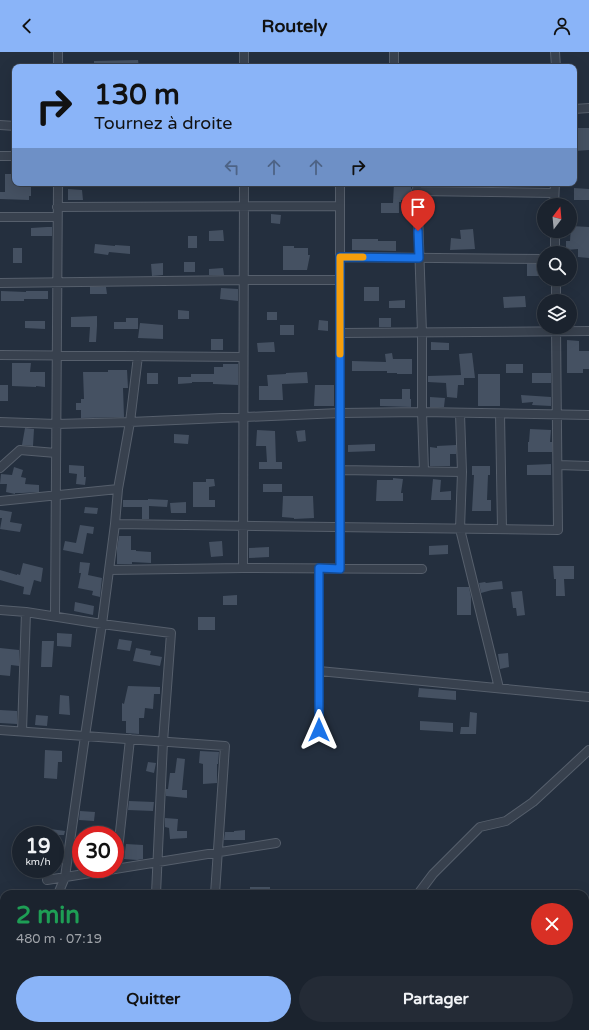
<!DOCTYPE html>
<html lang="fr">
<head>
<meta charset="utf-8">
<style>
  :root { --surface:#1b232e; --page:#242b36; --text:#f1f3f6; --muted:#a0a4aa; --line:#39404a; --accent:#8ab4f8 }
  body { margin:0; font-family:"Varela Round",sans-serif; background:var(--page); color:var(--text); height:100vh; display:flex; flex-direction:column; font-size:15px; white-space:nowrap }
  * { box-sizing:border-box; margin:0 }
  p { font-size:13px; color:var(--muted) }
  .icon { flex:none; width:22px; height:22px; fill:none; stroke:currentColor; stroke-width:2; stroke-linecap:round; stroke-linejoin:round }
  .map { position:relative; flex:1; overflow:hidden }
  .side { position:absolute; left:0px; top:838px; width:589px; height:140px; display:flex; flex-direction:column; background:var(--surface); border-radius:12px 12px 0 0; box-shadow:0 4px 16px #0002,0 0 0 1px var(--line) }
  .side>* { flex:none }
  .banner { position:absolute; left:12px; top:12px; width:565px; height:122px; border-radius:8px; box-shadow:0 4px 16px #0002,0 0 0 1px var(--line); background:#8ab4f8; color:#111; overflow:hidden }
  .needle { width:26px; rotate:16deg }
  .buttons { position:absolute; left:537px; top:146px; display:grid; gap:8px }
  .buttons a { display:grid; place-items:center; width:40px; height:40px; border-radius:50%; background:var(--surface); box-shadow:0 4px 16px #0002,0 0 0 1px var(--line); font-size:20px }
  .speed { position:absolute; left:12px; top:774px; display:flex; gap:8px; font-size:20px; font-weight:700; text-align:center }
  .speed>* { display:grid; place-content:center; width:52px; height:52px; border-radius:50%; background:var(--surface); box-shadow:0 4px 16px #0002,0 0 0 1px var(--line); line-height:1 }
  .speed small { font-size:10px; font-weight:400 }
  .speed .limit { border:6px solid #d22; background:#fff; color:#111 }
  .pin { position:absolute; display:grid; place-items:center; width:34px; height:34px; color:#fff; margin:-41px -17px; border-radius:50% 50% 50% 0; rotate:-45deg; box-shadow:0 0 4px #0007 }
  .pin .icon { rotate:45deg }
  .me { position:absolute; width:44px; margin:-22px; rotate:0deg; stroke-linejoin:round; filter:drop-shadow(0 0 3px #0008) }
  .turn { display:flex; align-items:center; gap:14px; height:84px; padding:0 16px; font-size:18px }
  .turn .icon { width:52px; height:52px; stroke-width:2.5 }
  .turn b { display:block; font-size:28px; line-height:34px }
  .lanes { display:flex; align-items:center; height:38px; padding:0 16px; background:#0003; justify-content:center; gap:20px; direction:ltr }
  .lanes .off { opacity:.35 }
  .round { display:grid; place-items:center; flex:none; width:42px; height:42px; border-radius:21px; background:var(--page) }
  .overview { display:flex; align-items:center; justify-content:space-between; height:68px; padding:0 16px }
  h1 { font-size:24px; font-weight:700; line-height:30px; color:#1e9e55 }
  .button { display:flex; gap:8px; margin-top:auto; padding:8px 16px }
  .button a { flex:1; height:46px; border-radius:24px; background:var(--accent); color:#111; font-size:16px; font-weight:700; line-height:46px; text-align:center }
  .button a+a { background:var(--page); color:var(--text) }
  header { display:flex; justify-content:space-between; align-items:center; height:52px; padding:0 16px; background:var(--accent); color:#111; font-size:18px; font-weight:700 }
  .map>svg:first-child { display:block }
  .building { fill:#455162 }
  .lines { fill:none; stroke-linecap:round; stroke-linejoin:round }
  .street-casing { stroke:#565f6c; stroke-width:10 }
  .street { stroke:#38414e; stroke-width:8 }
  .route-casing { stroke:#114b97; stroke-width:10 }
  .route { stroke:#1a73e8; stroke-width:7 }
  .slow { stroke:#f59e0b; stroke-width:7 }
</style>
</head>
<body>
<header><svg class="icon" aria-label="back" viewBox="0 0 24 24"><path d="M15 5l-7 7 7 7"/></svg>Routely<svg class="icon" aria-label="person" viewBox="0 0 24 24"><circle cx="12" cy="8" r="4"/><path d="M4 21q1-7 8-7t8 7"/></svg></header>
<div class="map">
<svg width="589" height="978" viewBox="0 0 589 978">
  <rect width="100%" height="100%" fill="#242f3e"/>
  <path class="building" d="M138 8 139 15H94V9Z
    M575 76H589V98L575 99Z
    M5 122H15V131H31V144H29V148L0 147V140H5Z
    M394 131H411V148H401V150H399V161H381V151H393Z
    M574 136 589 137V148H574Z
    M68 137 82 138 83 148H68Z
    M271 162 281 163 280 172 271 171Z
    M571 174 589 175V206L578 205V197L566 198V189H570Z
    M47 175H52V184H31V176Z
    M473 177 475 197 450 198 451 186 461 187 460 178Z
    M223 178 224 189H209V179Z
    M188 184H197V196H188Z
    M352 187H378V189H396V199L352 198Z
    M95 192 115 194V193L130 194V202L109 200 108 203 94 201Z
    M283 194H294V196H308V203H310L307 218H283Z
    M13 196H22V211H13Z
    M184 210H195V220H184Z
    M163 211V223L152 224 151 212Z
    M527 212H544V224H527Z
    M223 216 224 223H209V217Z
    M90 235H106L107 242H90Z
    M364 235H379V249H364Z
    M221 236 238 237V249L220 247Z
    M1 239 26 240V239H48V247H24V249H1Z
    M525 244 526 255 504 256 503 245Z
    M405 248V256H389V249Z
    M178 258 189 259V267H178Z
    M267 260H277V268H267Z
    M97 264V274L96 290H89L90 275H71V265Z
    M126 266H138V277H114V270H126Z
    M379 266H391V275H379Z
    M319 268 328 269V279L318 278Z
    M25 269H45V277L25 276Z
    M140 271 163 273V287L138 286Z
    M280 273H294V283H280Z
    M211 287H223V298H211Z
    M567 288 579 289V299H589V317H583V321H567Z
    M274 290 275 300H258L257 291Z
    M431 290 449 291V298H431Z
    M392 301 393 307H412V322H397V321H387V319H352V309L386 310 385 302Z
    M472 301 475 326H464V333H458L457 346 447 345 446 331 428 330V324L461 323 459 302Z
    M12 311H31L30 320H45V335L36 334V335L12 334Z
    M223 312H238V333L213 332V330H192V331L178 332V325H191V322H214V315H223Z
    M506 312H523V321H506Z
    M108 318H127L128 336H123L124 365 81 366V358H76V351H81V347H84L83 320H108Z
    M307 320 308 331 282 332 283 348H259V334H268L267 323 286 322V321Z
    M147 321H158V332H147Z
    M532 321H551V331H532Z
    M478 322H500V354H478Z
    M0 333H8V349H0Z
    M315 333H334V354H314Z
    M402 337H410V347H411V355L380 354V347H402Z
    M521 343 551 345V354L532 353 533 350 522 351Z
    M430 345 445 346 444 355H430Z
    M25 376 34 377 33 394 22 393Z
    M530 377 551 378 550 390H552V400H528V390H529Z
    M257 378 275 379 276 410H282V417H259V410H267L266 394H256Z
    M305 378 306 389 298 390 296 379Z
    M174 382 189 383 188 392 174 391Z
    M375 392V399L348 400V393Z
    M456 393V402H450V414H430V395L437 396V394Z
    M551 412V423H527V413Z
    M69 413 84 414V425H86L85 433 76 432 77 422 69 421Z
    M472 414H490V423H488L487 448H491V459H472L474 423H472Z
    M14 415 23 418 21 425 26 426 25 432 39 433V440L22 441H15V442L6 440 7 432H0L1 422 12 423Z
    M393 426 403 427 401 441H403V449H376L377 428H393Z
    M206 427H214L215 434 209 435V448H215V455H193V430H206Z
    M433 427 441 428 440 440 451 439V448H431Z
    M263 432H282V440H263Z
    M283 444H313L314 466 294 467V466L282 465Z
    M148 447 168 448 167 455 149 454V467H142V455H123V448H148Z
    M186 450V461H171L170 451Z
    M85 455 98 456 97 462 84 461Z
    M0 458 12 460 10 470 22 472 20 480 0 477 2 466H0Z
    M80 473 94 475 93 482 87 481 83 502 63 498 65 489 76 491Z
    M119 484H131V498H136V499L151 500V511L132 510V512H117V496Z
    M222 489 223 504 211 505 209 490Z
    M448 493V502L429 503V494Z
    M269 495V505L249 506V496Z
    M80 510 90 511 88 523 102 526 100 545 92 543 93 539 78 536 81 521H79Z
    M23 511 43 516 41 530 34 528 30 543 23 542 24 535 0 528V518L17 523V522L20 523Z
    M553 514H574V527H564L565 544H556V527H554Z
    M502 529 503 537 492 538 481 541 479 531 485 530 486 531Z
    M457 535H469L471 545V563H457Z
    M522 539 525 563 517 564 516 556H513L511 540Z
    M237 543V553H223V544Z
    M75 550 94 554 93 563 74 559Z
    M198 565H215V578H198Z
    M57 581 72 582 71 595 57 594Z
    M119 587 132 589 130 599 117 597Z
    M42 589H54L52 615H41Z
    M0 596 19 598V614L11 613 10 624 0 623Z
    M136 596 151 599 150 603 162 605 160 614 133 609Z
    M508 601 509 615 500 617 498 602Z
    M128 634 160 635V642H154L153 657 145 656 144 666H139V682L126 681V669H122V651L124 652Z
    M419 636 456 639V648L418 645Z
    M60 643 69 644 70 663 59 662Z
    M0 658 17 659V672L0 671Z
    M470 660 477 661 476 682H460L461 675H469Z
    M36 663 48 664 47 674 35 673Z
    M420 669 453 671V680L420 678Z
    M45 698 62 699V710H58L57 727 44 726Z
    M200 699 219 700 218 712H217V731L203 732V712L199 711Z
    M177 706 185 707 182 738H187V746L166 744V737H168L170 721H175Z
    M148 710 156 711 154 721 146 719Z
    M129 749 154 750 153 759 128 758Z
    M80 759 95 760 94 769 79 768Z
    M165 766 178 767 177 779H187V786L170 787 169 776 165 775Z
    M36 775 65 779 64 783H35Z
    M245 778V788H224L225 780H234V779Z
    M126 792 143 793V807L137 808 124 807Z
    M250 835H270V842H250Z"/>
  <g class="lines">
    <g class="street-casing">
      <path id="street" d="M394 0V15
        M555 0 556 15
        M58 15V0
        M244 15V0
        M574 57 589 56
        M0 73 15 74
        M0 104H15
        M340 131V517
        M417 131 422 281V360L424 419
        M416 139 554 141
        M554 153 555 131
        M57 155 340 154
        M0 165H57
        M555 179V201
        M340 205 544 207
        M556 227V249
        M0 231 244 228H340
        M340 281 589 279
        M0 303 243 305
        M460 362 462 420 460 477 499 636
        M500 362 502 477
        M0 370 56 372 130 370 340 361 422 360 589 363
        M558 413 589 414
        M0 416 20 398 56 401
        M340 418 462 420
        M0 449 118 437
        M115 472 558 478 556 275
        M243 516 244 131
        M109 518 243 516 422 517
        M0 558 26 560 102 572 171 581 163 690 156 842
        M55 564 58 131
        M319 619 589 645
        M0 678 225 694 215 842
        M319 678V516
        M22 679 26 560
        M116 817 130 687
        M47 828 276 791
        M58 842 65 825 85 684 102 572 115 472 118 437 130 370 138 304
        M418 842 433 822 480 775 506 769 533 750 589 698
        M8 978V974"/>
    </g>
    <use href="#street" class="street"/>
  </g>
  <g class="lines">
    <g class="route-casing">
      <path id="route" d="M319 678V516L340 517V205L419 206 418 179"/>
    </g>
    <use href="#route" class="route"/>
    <path class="slow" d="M340 302V205H363"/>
  </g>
</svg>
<div class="buttons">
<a><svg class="needle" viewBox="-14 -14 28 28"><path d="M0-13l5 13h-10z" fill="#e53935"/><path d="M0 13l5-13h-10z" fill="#a0a4aa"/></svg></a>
<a><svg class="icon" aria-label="search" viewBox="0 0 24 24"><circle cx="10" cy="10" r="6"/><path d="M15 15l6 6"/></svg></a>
<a><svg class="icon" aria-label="layers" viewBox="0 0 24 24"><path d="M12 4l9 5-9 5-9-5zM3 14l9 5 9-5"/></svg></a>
</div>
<div class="speed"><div>19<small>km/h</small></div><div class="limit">30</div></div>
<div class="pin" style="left:418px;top:179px;background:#d93025"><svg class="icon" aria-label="arrive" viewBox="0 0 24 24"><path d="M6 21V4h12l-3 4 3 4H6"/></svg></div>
<svg class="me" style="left:319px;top:678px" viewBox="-20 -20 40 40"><path d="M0-17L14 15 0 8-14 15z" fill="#1a73e8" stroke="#fff" stroke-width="4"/></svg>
<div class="banner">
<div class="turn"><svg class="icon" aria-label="right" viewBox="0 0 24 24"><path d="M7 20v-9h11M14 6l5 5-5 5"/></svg><div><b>130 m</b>Tournez à droite</div></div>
<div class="lanes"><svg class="icon off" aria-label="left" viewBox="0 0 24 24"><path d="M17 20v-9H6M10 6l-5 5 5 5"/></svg><svg class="icon off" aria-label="ahead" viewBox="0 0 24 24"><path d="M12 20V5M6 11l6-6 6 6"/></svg><svg class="icon off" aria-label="ahead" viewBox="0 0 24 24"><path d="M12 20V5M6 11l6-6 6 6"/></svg><svg class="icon" aria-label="right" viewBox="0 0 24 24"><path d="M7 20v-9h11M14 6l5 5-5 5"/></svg></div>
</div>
<section class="side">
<div class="overview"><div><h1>2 min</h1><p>480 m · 07:19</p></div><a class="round" style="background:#d93025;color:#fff"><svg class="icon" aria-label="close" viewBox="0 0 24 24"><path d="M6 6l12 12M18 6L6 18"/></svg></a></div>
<div class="button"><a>Quitter</a><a>Partager</a></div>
</section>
</div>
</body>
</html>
